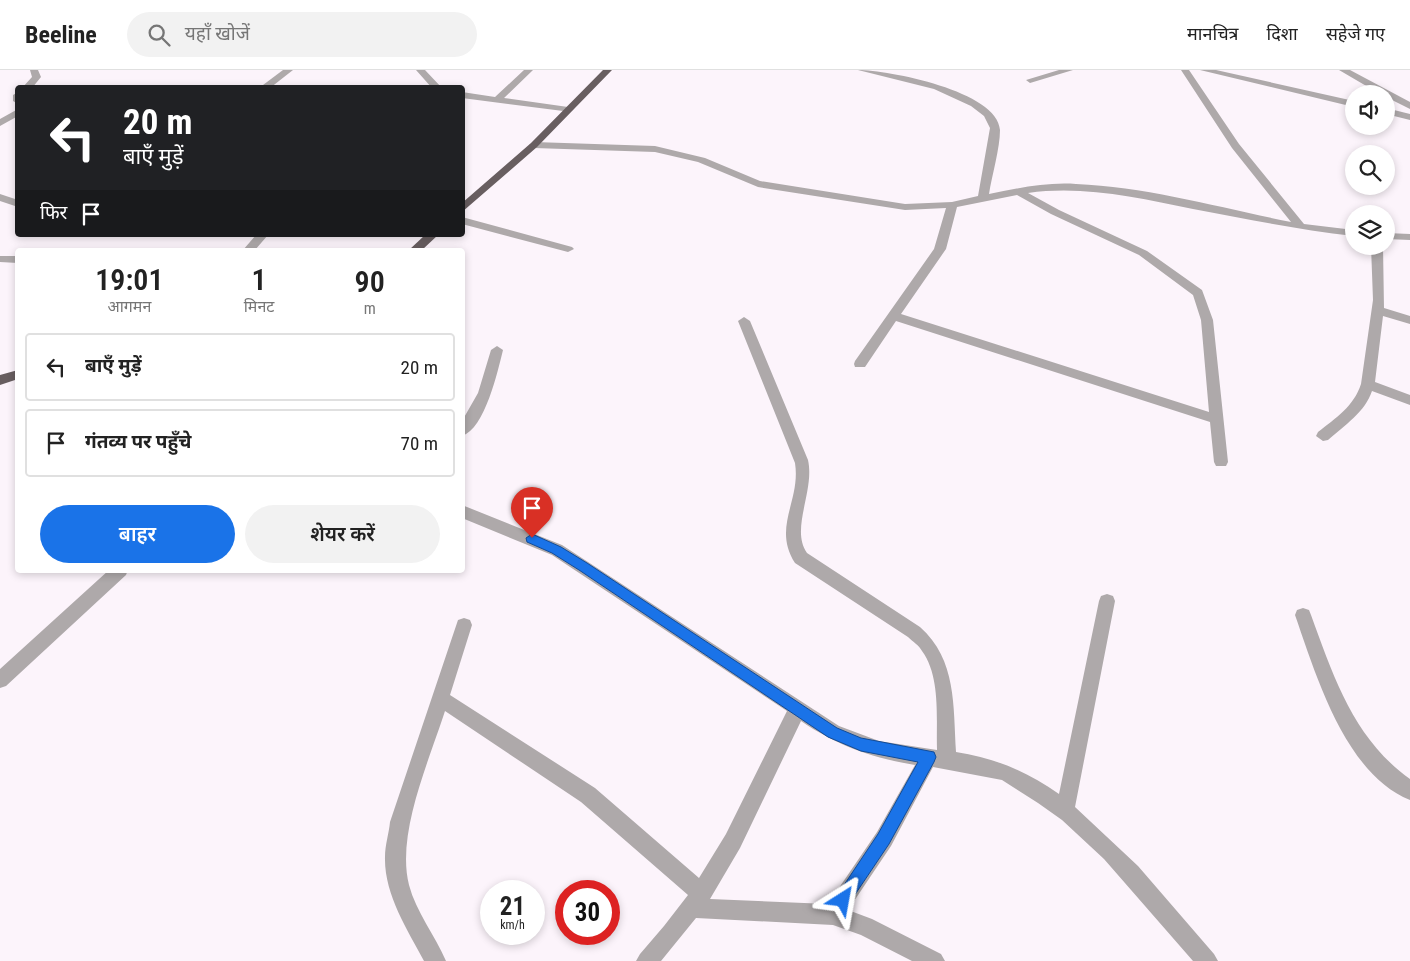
<!DOCTYPE html>
<html lang="hi">
<head>
<meta charset="utf-8">
<style>
  :root { --surface:#fff; --page:#f2f2f2; --text:#222; --muted:#767676; --line:#e0e0e0; --accent:#1a73e8 }
  body { margin:0; font-family:"Roboto Condensed","Noto Sans Devanagari",sans-serif; background:var(--page); color:var(--text); height:100vh; display:flex; flex-direction:column; font-size:19px; white-space:nowrap }
  * { box-sizing:border-box; margin:0 }
  p { font-size:16px; color:var(--muted) }
  .icon { flex:none; width:28px; height:28px; fill:none; stroke:currentColor; stroke-width:2; stroke-linecap:round; stroke-linejoin:round }
  .map { position:relative; flex:1; overflow:hidden }
  .drawer { position:absolute; left:15px; top:178px; width:450px; height:325px; display:flex; flex-direction:column; background:var(--surface); border-radius:5px; box-shadow:0 2px 8px #0003 }
  .drawer>* { flex:none }
  .banner { position:absolute; left:15px; top:15px; width:450px; height:152px; border-radius:5px; box-shadow:0 2px 8px #0003; background:#202124; color:#fff; overflow:hidden }
  .controls { position:absolute; left:1345px; top:15px; display:grid; gap:10px }
  .controls a { display:grid; place-items:center; width:50px; height:50px; border-radius:50%; background:var(--surface); box-shadow:0 2px 8px #0003; font-size:25px }
  .speed { position:absolute; left:480px; top:810px; display:flex; gap:10px; font-size:25px; font-weight:700; text-align:center }
  .speed>* { display:grid; place-content:center; width:65px; height:65px; border-radius:50%; background:var(--surface); box-shadow:0 2px 8px #0003; line-height:1 }
  .speed small { font-size:12px; font-weight:400 }
  .speed .limit { border:8px solid #d22; background:#fff; color:#111 }
  .pin { position:absolute; display:grid; place-items:center; width:42px; height:42px; color:#fff; margin:-51px -21px; border-radius:50% 50% 50% 0; rotate:-45deg; box-shadow:0 0 5px #0007 }
  .pin .icon { rotate:45deg }
  .me { position:absolute; width:55px; margin:-28px; rotate:34deg; stroke-linejoin:round; filter:drop-shadow(0 0 4px #0008) }
  .turn { display:flex; align-items:center; gap:18px; height:105px; padding:0 25px; font-size:22px }
  .turn .icon { width:65px; height:65px; stroke-width:2.5 }
  .turn b { display:block; font-size:35px; line-height:42px }
  .then { display:flex; align-items:center; height:48px; padding:0 25px; background:#0003; gap:10px; font-size:19px }
  .eta { display:flex; justify-content:space-evenly; align-items:center; height:85px; text-align:center }
  .eta b { font-size:30px; font-weight:600; line-height:35px }
  .cta { display:flex; gap:10px; margin-top:auto; padding:10px 25px }
  .cta a { flex:1; height:58px; border-radius:30px; background:var(--accent); color:#fff; font-size:20px; font-weight:600; line-height:58px; text-align:center }
  .cta a+a { background:var(--page); color:var(--text) }
  ul { padding:0; list-style:none }
  li { display:flex; align-items:center; gap:15px; height:68px; margin:0 10px 8px; padding:0 15px; border:2px solid var(--line); border-radius:5px }
  li div { flex:1 }
  li b { display:block; font-size:19px }
  li em { font-style:normal }
  header { display:flex; align-items:center; gap:30px; box-sizing:border-box; height:70px; padding:0 25px; background:var(--surface); border-bottom:1px solid var(--line) }
  header strong { font-size:24px }
  nav { display:flex; gap:28px; margin-inline-start:auto; font-size:18px }
  .search { width:350px; height:45px; background:var(--page); display:flex; align-items:center; gap:12px; box-sizing:border-box; padding:0 18px; border-radius:28px; color:var(--muted); font-size:19px }
  .map>svg:first-child { display:block }
  .lines { fill:none; stroke-linecap:round; stroke-linejoin:round }
  .service { fill:#aea9aa; fill-rule:evenodd }
  .minor { fill:#aea9aa; fill-rule:evenodd }
  .trunk { fill:#685e60; fill-rule:evenodd }
  .route { fill:#1a73e8; stroke:#114b97 }
</style>
</head>
<body>
<header>
<strong>Beeline</strong>
<div class="search"><svg class="icon" aria-label="search" viewBox="0 0 24 24"><circle cx="10" cy="10" r="6"/><path d="M15 15l6 6"/></svg>यहाँ खोजें</div>
<nav><a>मानचित्र</a><a>दिशा</a><a>सहेजे गए</a></nav>
</header>
<div class="map">
<svg width="1410" height="891" viewBox="0 0 1410 891">
  <rect width="100%" height="100%" fill="#fcf4fb"/>
  <g class="lines">
    <path class="service" d="M0 124 18 130V137L0 131Z"/>
    <path class="minor" d="M30 0H38L41 7 32 18H22L32 7Z
      M283 0H293L270 18H259Z
      M416 0H425L442 18H432Z
      M524 0H533L504 28 568 37 571 38V42L462 28V22L495 27Z
      M858 0C888 0 998 21 1000 60 1000 78 992 105 989 124 1018 118 1047 112 1076 114 1148 117 1221 138 1291 152L1232 78 1181 0H1189L1239 74 1304 154 1354 160V166C1299 160 1247 149 1193 139 1139 128 1083 115 1028 123L1059 140 1147 181 1202 220 1213 250 1228 392 1226 396H1216L1214 392 1210 352 896 251 865 297H855L854 294 855 291 934 179 946 138 905 140 758 117 698 92 655 82 534 78 529 75 534 72 655 76 705 88 760 111 905 134 952 132 978 126 990 58 984 46 971 36 934 19ZM1017 125 1051 144 1139 185 1193 225 1201 250 1209 342 901 244 946 179 957 137Z
      M1059 0H1073L1030 13 1026 10Z
      M1200 0H1216L1354 31V37Z
      M1339 0H1350L1410 32V39L1386 27V24H1380Z
      M18 22V34L13 31V25Z
      M1386 38 1410 44V50L1386 44Z
      M18 39V46L0 56V49Z
      M462 147 572 177 574 179 568 182 462 154Z
      M1386 163 1410 164V170L1386 169Z
      M256 165H268L255 180H243Z
      M1371 176H1383L1384 238 1410 246V254L1383 246 1375 312 1410 325V335L1372 321C1365 342 1345 355 1328 370L1323 371 1316 366 1318 362C1336 348 1354 336 1361 314L1373 230Z
      M0 186H18V193L0 192Z
      M744 247 750 251 808 390C815 421 790 459 807 483L920 557C957 590 953 636 956 682 995 688 1026 701 1059 724L1099 531 1101 526 1107 524 1113 526 1115 531 1075 737 1138 796 1214 884 1218 891H1193L1104 789 1062 750 1038 733 1002 710 933 697 891 776 848 840 872 849 941 884 945 891H912L861 865 833 855 696 848 661 891H636L640 884 664 856 688 825 581 732 445 641C429 691 396 764 409 815 416 842 435 865 446 891H424C407 859 384 824 385 787 385 775 389 763 390 752L458 550 464 548 470 550 472 555 450 625 595 718 699 808 726 764 787 641 552 485 462 448V435L562 475 839 656 879 671 937 680C936 649 941 607 922 581 919 575 913 572 908 567L795 493C772 457 801 431 795 393L738 251ZM801 651C836 675 872 688 915 695L877 762 828 834 710 829 740 778Z
      M497 276 503 280C498 300 485 359 462 366V351L478 323 491 280Z
      M109 500H128L126 505 6 616 0 618V599Z
      M1303 538 1309 540 1311 545C1334 608 1354 669 1410 709V730C1345 704 1316 605 1295 545L1297 540Z"/>
    <path class="trunk" d="M603 0H612L537 77 462 142V133L531 73Z
      M425 165H438L422 180H409Z
      M18 300V309L0 315V305Z"/>
  </g>
  <path class="route" d="M532 464 561 477 587 493 837 658 861 668 934 682 936 687 934 692 889 774 848 835 843 837 838 835 835 830 838 824 878 764 918 692 861 681 828 667 579 500 552 483 527 472 526 468Z"/>
</svg>
<div class="controls">
<a><svg class="icon" aria-label="sound" viewBox="0 0 24 24"><path d="M4 9h4l5-4v14l-5-4H4zM17 9q2 3 0 6"/></svg></a>
<a><svg class="icon" aria-label="search" viewBox="0 0 24 24"><circle cx="10" cy="10" r="6"/><path d="M15 15l6 6"/></svg></a>
<a><svg class="icon" aria-label="layers" viewBox="0 0 24 24"><path d="M12 4l9 5-9 5-9-5zM3 14l9 5 9-5"/></svg></a>
</div>
<div class="speed"><div>21<small>km/h</small></div><div class="limit">30</div></div>
<div class="pin" style="left:532px;top:468px;background:#d93025"><svg class="icon" aria-label="arrive" viewBox="0 0 24 24"><path d="M6 21V4h12l-3 4 3 4H6"/></svg></div>
<svg class="me" style="left:843px;top:830px" viewBox="-20 -20 40 40"><path d="M0-17L14 15 0 8-14 15z" fill="#1a73e8" stroke="#fff" stroke-width="4"/></svg>
<div class="banner">
<div class="turn"><svg class="icon" aria-label="left" viewBox="0 0 24 24"><path d="M17 20v-9H6M10 6l-5 5 5 5"/></svg><div><b>20 m</b>बाएँ मुड़ें</div></div>
<div class="then">फिर<svg class="icon" aria-label="arrive" viewBox="0 0 24 24"><path d="M6 21V4h12l-3 4 3 4H6"/></svg></div>
</div>
<section class="drawer">
<div class="eta">
<div><b>19:01</b><p>आगमन</p></div>
<div><b>1</b><p>मिनट</p></div>
<div><b>90</b><p>m</p></div>
</div>
<ul>
<li><svg class="icon" aria-label="left" viewBox="0 0 24 24"><path d="M17 20v-9H6M10 6l-5 5 5 5"/></svg><div><b>बाएँ मुड़ें</b></div><em>20 m</em></li>
<li><svg class="icon" aria-label="arrive" viewBox="0 0 24 24"><path d="M6 21V4h12l-3 4 3 4H6"/></svg><div><b>गंतव्य पर पहुँचे</b></div><em>70 m</em></li>
</ul>
<div class="cta"><a>बाहर</a><a>शेयर करें</a></div>
</section>
</div>
</body>
</html>
